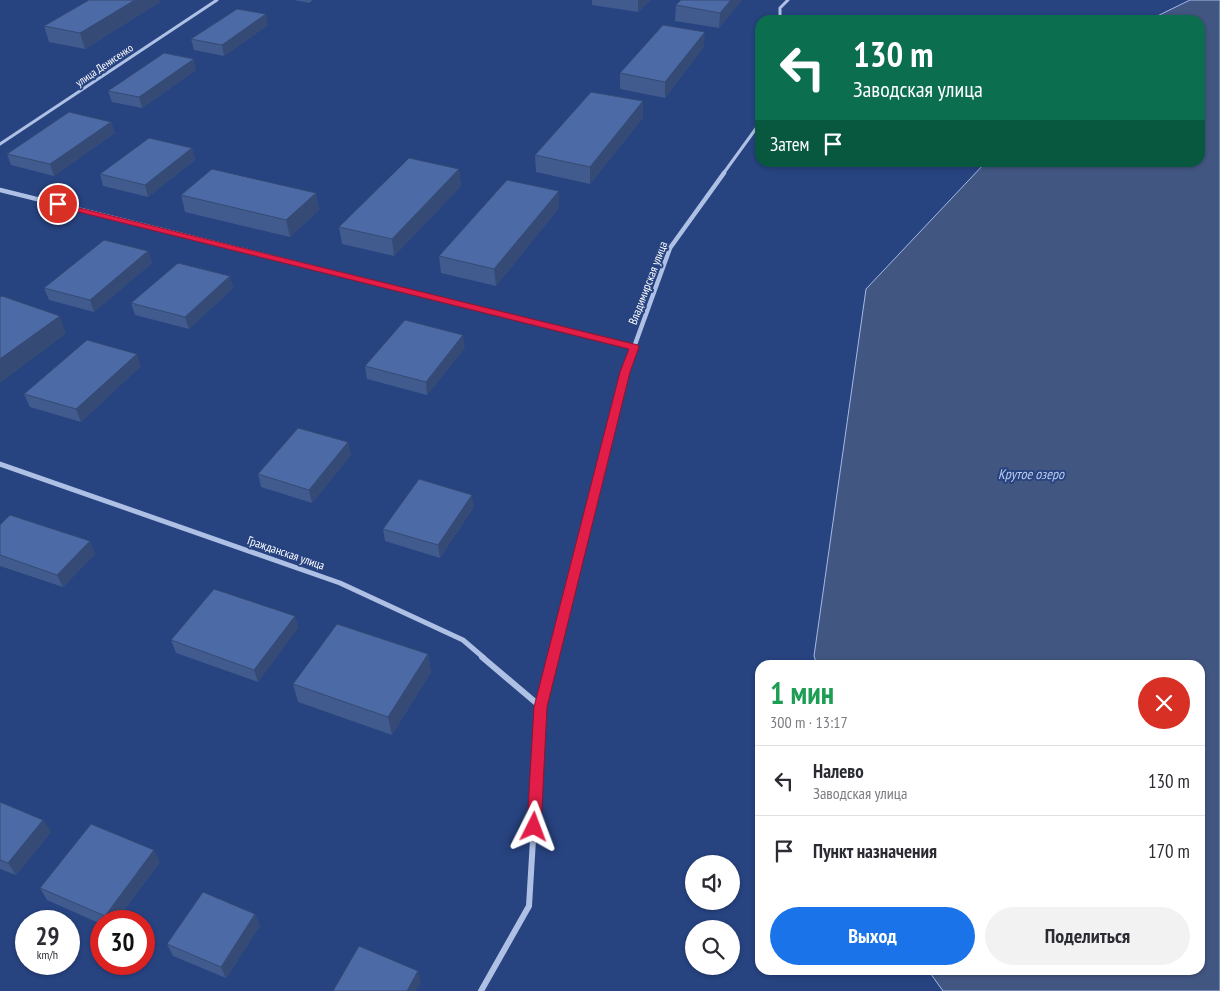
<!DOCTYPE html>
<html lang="ru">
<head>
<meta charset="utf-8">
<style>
  :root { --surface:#fff; --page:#f2f2f3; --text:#2b2b33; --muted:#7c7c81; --line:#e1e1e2; --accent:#1a73e8 }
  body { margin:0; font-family:"PT Sans Narrow",sans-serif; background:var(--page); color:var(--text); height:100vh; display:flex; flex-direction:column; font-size:19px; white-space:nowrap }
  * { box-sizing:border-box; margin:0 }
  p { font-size:16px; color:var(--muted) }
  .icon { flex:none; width:28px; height:28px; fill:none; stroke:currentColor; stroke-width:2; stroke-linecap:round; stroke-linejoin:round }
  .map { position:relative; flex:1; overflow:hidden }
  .drawer { position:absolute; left:755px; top:660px; width:450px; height:315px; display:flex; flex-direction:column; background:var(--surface); border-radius:15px; box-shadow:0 1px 4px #0004 }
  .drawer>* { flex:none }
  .banner { position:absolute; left:755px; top:15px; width:450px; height:152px; border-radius:15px; box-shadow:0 1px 4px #0004; background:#0b6e4f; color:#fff; overflow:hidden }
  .fabs { position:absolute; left:685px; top:855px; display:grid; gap:10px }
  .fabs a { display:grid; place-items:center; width:55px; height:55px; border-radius:50%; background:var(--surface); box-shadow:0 1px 4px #0004; font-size:25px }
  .speed { position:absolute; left:15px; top:910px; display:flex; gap:10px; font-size:25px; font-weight:700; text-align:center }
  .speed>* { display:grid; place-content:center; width:65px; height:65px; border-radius:50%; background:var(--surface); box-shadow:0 1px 4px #0004; line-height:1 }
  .speed small { font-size:12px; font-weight:400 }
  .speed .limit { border:8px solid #d22; background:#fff; color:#111 }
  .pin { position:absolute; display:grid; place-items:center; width:42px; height:42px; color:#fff; margin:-21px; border:2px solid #fff; border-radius:50%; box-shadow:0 1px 5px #0007 }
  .me { position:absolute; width:55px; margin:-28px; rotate:3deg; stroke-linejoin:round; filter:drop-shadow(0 0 4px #0008) }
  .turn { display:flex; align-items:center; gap:18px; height:105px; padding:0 15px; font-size:22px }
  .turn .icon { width:65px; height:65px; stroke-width:2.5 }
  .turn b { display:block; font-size:35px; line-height:42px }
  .then { display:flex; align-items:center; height:48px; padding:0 15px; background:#0003; gap:10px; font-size:19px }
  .round { display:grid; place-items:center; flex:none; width:52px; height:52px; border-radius:26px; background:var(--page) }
  .headline { display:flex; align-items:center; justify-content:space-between; height:85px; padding:0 15px }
  h1 { font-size:30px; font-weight:700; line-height:38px; color:#1e9e55 }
  .action { display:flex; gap:10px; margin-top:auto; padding:10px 15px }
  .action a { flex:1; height:58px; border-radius:30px; background:var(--accent); color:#fff; font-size:20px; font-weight:700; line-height:58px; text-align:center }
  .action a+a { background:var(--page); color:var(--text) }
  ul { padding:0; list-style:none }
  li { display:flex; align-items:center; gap:15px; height:70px; padding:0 15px; border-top:1px solid var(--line) }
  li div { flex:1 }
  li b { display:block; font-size:19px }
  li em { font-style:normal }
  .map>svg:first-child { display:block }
  .water { fill:#425682; stroke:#a3bae6 }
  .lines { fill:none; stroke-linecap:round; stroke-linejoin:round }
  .street-far3 { stroke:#aec1e5; stroke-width:3 }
  .street-far2 { stroke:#aec1e5; stroke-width:4.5 }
  .street-far1 { stroke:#aec1e5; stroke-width:5 }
  .street { stroke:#aec1e5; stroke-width:6 }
  .wall { fill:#415b8f }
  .shaded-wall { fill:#354a74 }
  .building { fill:#4c6aa6; stroke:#354a74 }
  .route { fill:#e11d48; stroke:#92132f }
  .labels { text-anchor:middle; stroke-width:4; stroke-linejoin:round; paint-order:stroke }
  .far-street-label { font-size:11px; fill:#fff; stroke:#274380 }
  .street-label { font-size:12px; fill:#fff; stroke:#274380 }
  .water-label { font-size:14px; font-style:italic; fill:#bacbed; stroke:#274380 }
</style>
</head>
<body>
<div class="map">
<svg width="1220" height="991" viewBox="0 0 1220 991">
  <rect width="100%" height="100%" fill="#274380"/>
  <path class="water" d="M1190 0H1220V991H943L928 970H1200V665H817L814 656 866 289 985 163 1200 162V20H1149Z"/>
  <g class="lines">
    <path class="street-far3" d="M780 20V8L788 0
      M0 144 217 0
      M723 174 760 123"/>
    <path class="street-far2" d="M0 190 634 347
      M621 390 625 372 670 248 724 173"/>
    <path class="street-far1" d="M0 464 340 583 463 640 484 658
      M553 658 621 388"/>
    <path class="street" d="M482 657 541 707
      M481 991 529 906 541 707 554 657"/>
  </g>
  <path class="wall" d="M294 0H313L309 3Z
    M592 0H650L638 12 592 5Z
    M742 0 719 28 675 21 676 5Z
    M160 2 85 49 49 42 44 26Z
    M268 25 224 56 194 50 191 39Z
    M704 47 665 98 620 89V73Z
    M196 70 142 108 112 102 108 91Z
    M643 118 590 184 536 172 535 155Z
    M111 122 115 133 54 176 11 165 7 154Z
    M192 148 195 160 148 197 103 186 100 174Z
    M459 169 461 186 394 256 342 244 339 227Z
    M316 193 319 210 290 237 185 212 181 195Z
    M559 208 496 286 441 273 439 256Z
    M148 251 152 263 94 312 49 300 44 288Z
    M230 276 233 288 189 329 135 315 131 303Z
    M465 348 427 395 367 379 365 366Z
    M141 366 81 422 30 407 24 394Z
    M348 442 351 455 312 503 261 487 258 474Z
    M474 507 440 558 385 541 383 529Z
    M0 525 90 541 95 554 63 587 0 566Z
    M295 616 298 628 258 682 176 653 171 640Z
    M428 654 431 672 392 735 298 702 293 684Z
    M0 802 43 820 51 832 16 875 0 869Z
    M160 862 116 921H101V924L47 900 40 888Z
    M255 914 260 926 226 978 173 956 167 944Z"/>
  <path class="shaded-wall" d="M135 0H160V2L85 49 80 33Z
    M638 0H650L638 12Z
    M731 0H742L719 28 720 13Z
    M266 14 268 25 224 56 222 45Z
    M705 32 704 47 665 98V82Z
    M194 59 196 70 142 108 139 97Z
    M643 101V118L590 184V167Z
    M111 122 115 133 54 176 50 164Z
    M192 148 195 160 148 197 145 185Z
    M459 169 461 186 394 256 392 239Z
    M559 191V208L496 286 494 269Z
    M316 193 319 210 290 237 286 220Z
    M148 251 152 263 94 312 90 300Z
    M230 276 233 288 189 329 185 317Z
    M60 316 66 334 0 383V359Z
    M463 335 465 348 427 395 426 382Z
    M137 354 141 366 81 422 76 409Z
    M348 442 351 455 312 503 309 490Z
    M472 495 474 507 440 558 438 545Z
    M90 541 95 554 63 587 57 575Z
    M295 616 298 628 258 682 254 670Z
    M428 654 431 672 392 735 388 717Z
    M43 820 51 832 16 875 8 863Z
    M154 850 160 862 116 921H108L105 916Z
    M255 914 260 926 226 978 221 967Z
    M418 971 421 982 416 991H407Z"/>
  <path class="building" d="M89 0H135L80 33 44 26Z
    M681 0H731L720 13 676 5Z
    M237 9 266 14 222 45 191 39Z
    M663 25 705 32 665 82 620 73Z
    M164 53 194 59 139 97 108 91Z
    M591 92 643 101 590 167 535 155Z
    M69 112 111 122 50 164 7 154Z
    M149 138 192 148 145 185 100 174Z
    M409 158 459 169 392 239 339 227Z
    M212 169 316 193 286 220 181 195Z
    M507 180 559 191 494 269 439 256Z
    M104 240 148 251 90 300 44 288Z
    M178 263 230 276 185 317 131 303Z
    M2 296 60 316 0 359V297Z
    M405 320 463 335 426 382 365 366Z
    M87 340 137 354 76 409 24 394Z
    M298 428 348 442 309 490 258 474Z
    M419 479 472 495 438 545 383 529Z
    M10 515 90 541 57 575 0 555V525Z
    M214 589 295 616 254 670 171 640Z
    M337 624 428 654 388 717 293 684Z
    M0 802 43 820 8 863 0 860Z
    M91 824 154 850 105 916 40 888Z
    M203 892 255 914 221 967 167 944Z
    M359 946 418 971 407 991H333Z"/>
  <path class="route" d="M55 202 638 345 639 347 630 372 547 707 541 827 539 831 534 833 529 831 527 827 534 707 620 372 629 349 55 206Z"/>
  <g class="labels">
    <g class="far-street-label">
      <text transform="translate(104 65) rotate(-34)" y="4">улица Денисенко</text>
    </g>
    <g class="street-label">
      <text transform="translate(648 283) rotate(-69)" y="4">Владимирская улица</text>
      <text transform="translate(286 553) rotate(19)" y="4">Гражданская улица</text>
    </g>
    <g class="water-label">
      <text x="1031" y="479">Крутое озеро</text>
    </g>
  </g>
</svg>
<div class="fabs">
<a><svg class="icon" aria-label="sound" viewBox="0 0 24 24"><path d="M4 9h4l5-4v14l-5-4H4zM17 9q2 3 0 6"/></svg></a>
<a><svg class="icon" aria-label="search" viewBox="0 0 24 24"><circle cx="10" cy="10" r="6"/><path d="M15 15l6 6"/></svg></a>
</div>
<div class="speed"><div>29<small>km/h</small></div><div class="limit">30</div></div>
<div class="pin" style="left:58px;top:204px;background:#d93025"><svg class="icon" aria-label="arrive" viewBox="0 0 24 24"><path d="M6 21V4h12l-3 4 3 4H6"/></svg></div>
<svg class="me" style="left:534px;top:827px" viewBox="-20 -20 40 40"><path d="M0-17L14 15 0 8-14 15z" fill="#e11d48" stroke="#fff" stroke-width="4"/></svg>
<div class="banner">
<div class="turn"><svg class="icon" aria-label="left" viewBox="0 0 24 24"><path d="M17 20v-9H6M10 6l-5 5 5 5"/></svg><div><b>130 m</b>Заводская улица</div></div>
<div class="then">Затем<svg class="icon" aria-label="arrive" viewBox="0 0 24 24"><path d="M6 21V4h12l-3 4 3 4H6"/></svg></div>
</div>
<section class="drawer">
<div class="headline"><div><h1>1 мин</h1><p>300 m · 13:17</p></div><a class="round" style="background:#d93025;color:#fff"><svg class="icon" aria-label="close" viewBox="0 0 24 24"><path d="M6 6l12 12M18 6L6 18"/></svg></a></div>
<ul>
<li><svg class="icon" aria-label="left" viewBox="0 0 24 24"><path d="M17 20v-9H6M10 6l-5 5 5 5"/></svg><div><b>Налево</b><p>Заводская улица</p></div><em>130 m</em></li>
<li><svg class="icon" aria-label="arrive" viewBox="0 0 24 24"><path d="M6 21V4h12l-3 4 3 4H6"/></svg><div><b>Пункт назначения</b></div><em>170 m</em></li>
</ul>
<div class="action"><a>Выход</a><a>Поделиться</a></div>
</section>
</div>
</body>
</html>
